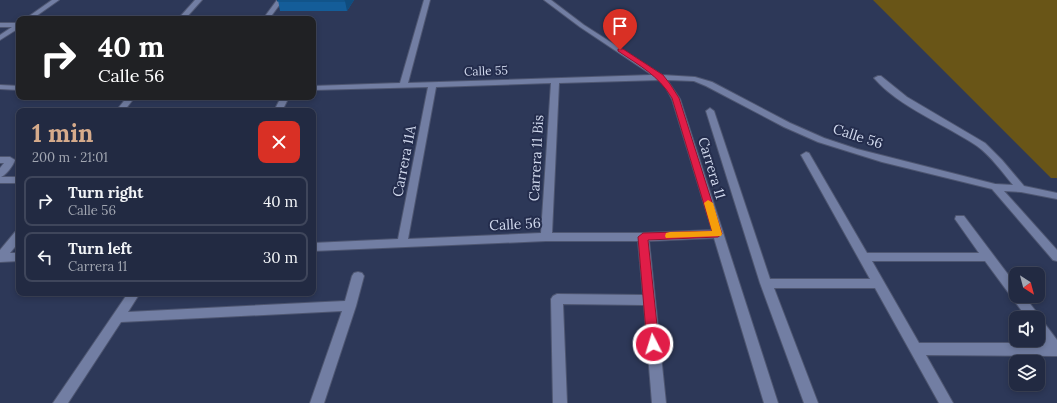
<!DOCTYPE html>
<html lang="en">
<head>
<meta charset="utf-8">
<style>
  :root { --surface:#222a42; --page:#2e364d; --text:#f1f3f6; --muted:#a2a7b2; --line:#3f465b; --accent:#d6ab8b }
  body { margin:0; font-family:Lora,serif; background:var(--page); color:var(--text); height:100vh; display:flex; flex-direction:column; font-size:15px; white-space:nowrap }
  * { box-sizing:border-box; margin:0 }
  p { font-size:13px; color:var(--muted) }
  .icon { flex:none; width:22px; height:22px; fill:none; stroke:currentColor; stroke-width:2; stroke-linecap:round; stroke-linejoin:round }
  .map { position:relative; flex:1; overflow:hidden }
  .panel { position:absolute; left:16px; top:108px; width:300px; height:188px; display:flex; flex-direction:column; background:var(--surface); border-radius:8px; box-shadow:0 2px 6px #0003,0 0 0 1px var(--line) }
  .panel>* { flex:none }
  .top-card { position:absolute; left:16px; top:16px; width:300px; height:84px; border-radius:8px; box-shadow:0 2px 6px #0003,0 0 0 1px var(--line); background:#202124; color:#fff; overflow:hidden }
  .needle { width:26px; rotate:144deg }
  .buttons { position:absolute; left:1009px; top:267px; display:grid; gap:8px }
  .buttons a { display:grid; place-items:center; width:36px; height:36px; border-radius:8px; background:var(--surface); box-shadow:0 2px 6px #0003,0 0 0 1px var(--line); font-size:20px }
  .pin { position:absolute; display:grid; place-items:center; width:34px; height:34px; color:#fff; margin:-41px -17px; border-radius:50% 50% 50% 0; rotate:-45deg; box-shadow:0 0 4px #0007 }
  .pin .icon { rotate:45deg }
  .me { position:absolute; width:44px; margin:-22px; rotate:355deg; stroke-linejoin:round; filter:drop-shadow(0 0 3px #0008) }
  .turn { display:flex; align-items:center; gap:14px; height:84px; padding:0 16px; font-size:18px }
  .turn .icon { width:52px; height:52px; stroke-width:2.5 }
  .turn b { display:block; font-size:28px; line-height:34px }
  .round { display:grid; place-items:center; flex:none; width:42px; height:42px; border-radius:8px; background:var(--page) }
  .summary { display:flex; align-items:center; justify-content:space-between; height:68px; padding:0 16px }
  h1 { font-size:24px; font-weight:700; line-height:30px; color:var(--accent) }
  ul { padding:0; list-style:none }
  li { display:flex; align-items:center; gap:12px; height:50px; margin:0 8px 6px; padding:0 8px; border:2px solid var(--line); border-radius:8px }
  li div { flex:1 }
  li b { display:block; font-size:15px }
  li em { font-style:normal }
  .map>svg:first-child { display:block }
  .green { fill:#695517 }
  .lines { fill:none; stroke-linecap:round; stroke-linejoin:round }
  .minor-casing { stroke:#4e5671; stroke-width:2 }
  .minor { fill:#727ea3; fill-rule:evenodd }
  .wall { fill:#145d99 }
  .shaded-wall { fill:#104c7d }
  .building { fill:#176cb2; stroke:#104c7d }
  .route { fill:#e11d48; stroke:#92132f }
  .slow { fill:#f59e0b }
  .labels { text-anchor:middle; stroke-width:4; stroke-linejoin:round; paint-order:stroke }
  .far-street-label { font-size:12px; fill:#d1d9ed; stroke:#242d4d }
  .street-label { font-size:14px; fill:#d1d9ed; stroke:#242d4d }
</style>
</head>
<body>
<div class="map">
<svg width="1057" height="403" viewBox="0 0 1057 403">
  <rect width="100%" height="100%" fill="#2d3858"/>
  <path class="green" d="M873 0H1057V178H1051Z"/>
  <g class="lines">
    <g class="minor-casing">
      <path id="minor" d="M52 0H59L32 19H25Z
        M195 0H202L185 19H178Z
        M277 0H283L269 19H263Z
        M424 0H430L408 83 652 75 580 27 544 0H551L584 25 662 75 695 77 712 82 790 123 824 138 857 149 995 184 1013 185C1002 172 991 156 977 146 946 125 899 107 874 78L878 76H881L907 97 985 143 1002 160 1024 186 1057 193V199L1021 192 1004 191 1057 250V261L1053 260 992 189 882 162 818 142 784 127 706 86 694 81 667 80 680 99 778 403H764L714 238 649 241 666 403H652L644 305 563 304 567 403H553L551 299 553 296 557 294 643 295 638 241H546L313 251V243L398 239 428 87 313 90V86L400 83ZM659 80 665 86 672 99 712 230 643 233H552L559 83ZM551 83 541 233 408 239 436 87Z
        M0 23H19V28L0 40V35L12 27H0Z
        M0 85 19 86V90L0 89Z
        M127 97H135L124 111H116Z
        M281 97H289L282 111H274Z
        M710 108 714 111 770 279H870L801 155 806 152 809 153 867 253H979L955 219 956 216H964L1016 285V296H1024L1038 314 1039 319 1042 320 1057 340V356L926 355 953 403H939L875 288H774L818 403H804L760 283 706 111ZM872 261H985L1027 318H1038V334L1045 343H919Z
        M0 157H10L15 160C13 166 6 175 1 177H19V183H0V168L4 163H0Z
        M19 231V242L10 253H19V261L0 262V250L15 232Z
        M358 272 362 273 364 276 356 306 324 403H310L342 311 121 322 68 403H53L128 293H140L128 312 345 301 352 276 354 273Z"/>
    </g>
    <use href="#minor" class="minor"/>
  </g>
  <path class="wall" d="M278 0H354L347 11H280Z"/>
  <path class="shaded-wall" d="M345 0H354L347 11 345 1Z"/>
  <path class="building" d="M278 0H345V1H277Z"/>
  <path class="route" d="M618 49H623L663 75 670 84 679 98 722 234 718 237 648 240 659 344 657 348 653 349 649 348 647 344 638 237 643 233 712 231 672 98C658 75 640 66 618 51Z"/>
  <path class="slow" d="M708 200 713 203 722 234 721 236 666 238 665 236 666 233 670 232 712 231 704 203Z"/>
  <g class="labels">
    <g class="far-street-label">
      <text transform="translate(486 71) rotate(-2)" y="4">Calle 55</text>
    </g>
    <g class="street-label">
      <text transform="translate(858 136) rotate(18)" y="5">Calle 56</text>
      <text transform="translate(536 158) rotate(-87)" y="5">Carrera 11 Bis</text>
      <text transform="translate(404 161) rotate(-79)" y="5">Carrera 11A</text>
      <text transform="translate(712 168) rotate(73)" y="5">Carrera 11</text>
      <text transform="translate(515 224) rotate(-3)" y="5">Calle 56</text>
    </g>
  </g>
</svg>
<div class="buttons">
<a><svg class="needle" viewBox="-14 -14 28 28"><path d="M0-13l5 13h-10z" fill="#e53935"/><path d="M0 13l5-13h-10z" fill="#a2a7b2"/></svg></a>
<a><svg class="icon" aria-label="sound" viewBox="0 0 24 24"><path d="M4 9h4l5-4v14l-5-4H4zM17 9q2 3 0 6"/></svg></a>
<a><svg class="icon" aria-label="layers" viewBox="0 0 24 24"><path d="M12 4l9 5-9 5-9-5zM3 14l9 5 9-5"/></svg></a>
</div>
<div class="pin" style="left:620px;top:50px;background:#d93025"><svg class="icon" aria-label="arrive" viewBox="0 0 24 24"><path d="M6 21V4h12l-3 4 3 4H6"/></svg></div>
<svg class="me" style="left:653px;top:344px" viewBox="-20 -20 40 40"><circle r="17" fill="#e11d48" stroke="#fff" stroke-width="3"/><path d="M0-11L8 9 0 5-8 9z" fill="#fff"/></svg>
<div class="top-card">
<div class="turn"><svg class="icon" aria-label="right" viewBox="0 0 24 24"><path d="M7 20v-9h11M14 6l5 5-5 5"/></svg><div><b>40 m</b>Calle 56</div></div>
</div>
<section class="panel">
<div class="summary"><div><h1>1 min</h1><p>200 m · 21:01</p></div><a class="round" style="background:#d93025;color:#fff"><svg class="icon" aria-label="close" viewBox="0 0 24 24"><path d="M6 6l12 12M18 6L6 18"/></svg></a></div>
<ul>
<li><svg class="icon" aria-label="right" viewBox="0 0 24 24"><path d="M7 20v-9h11M14 6l5 5-5 5"/></svg><div><b>Turn right</b><p>Calle 56</p></div><em>40 m</em></li>
<li><svg class="icon" aria-label="left" viewBox="0 0 24 24"><path d="M17 20v-9H6M10 6l-5 5 5 5"/></svg><div><b>Turn left</b><p>Carrera 11</p></div><em>30 m</em></li>
</ul>
</section>
</div>
</body>
</html>
